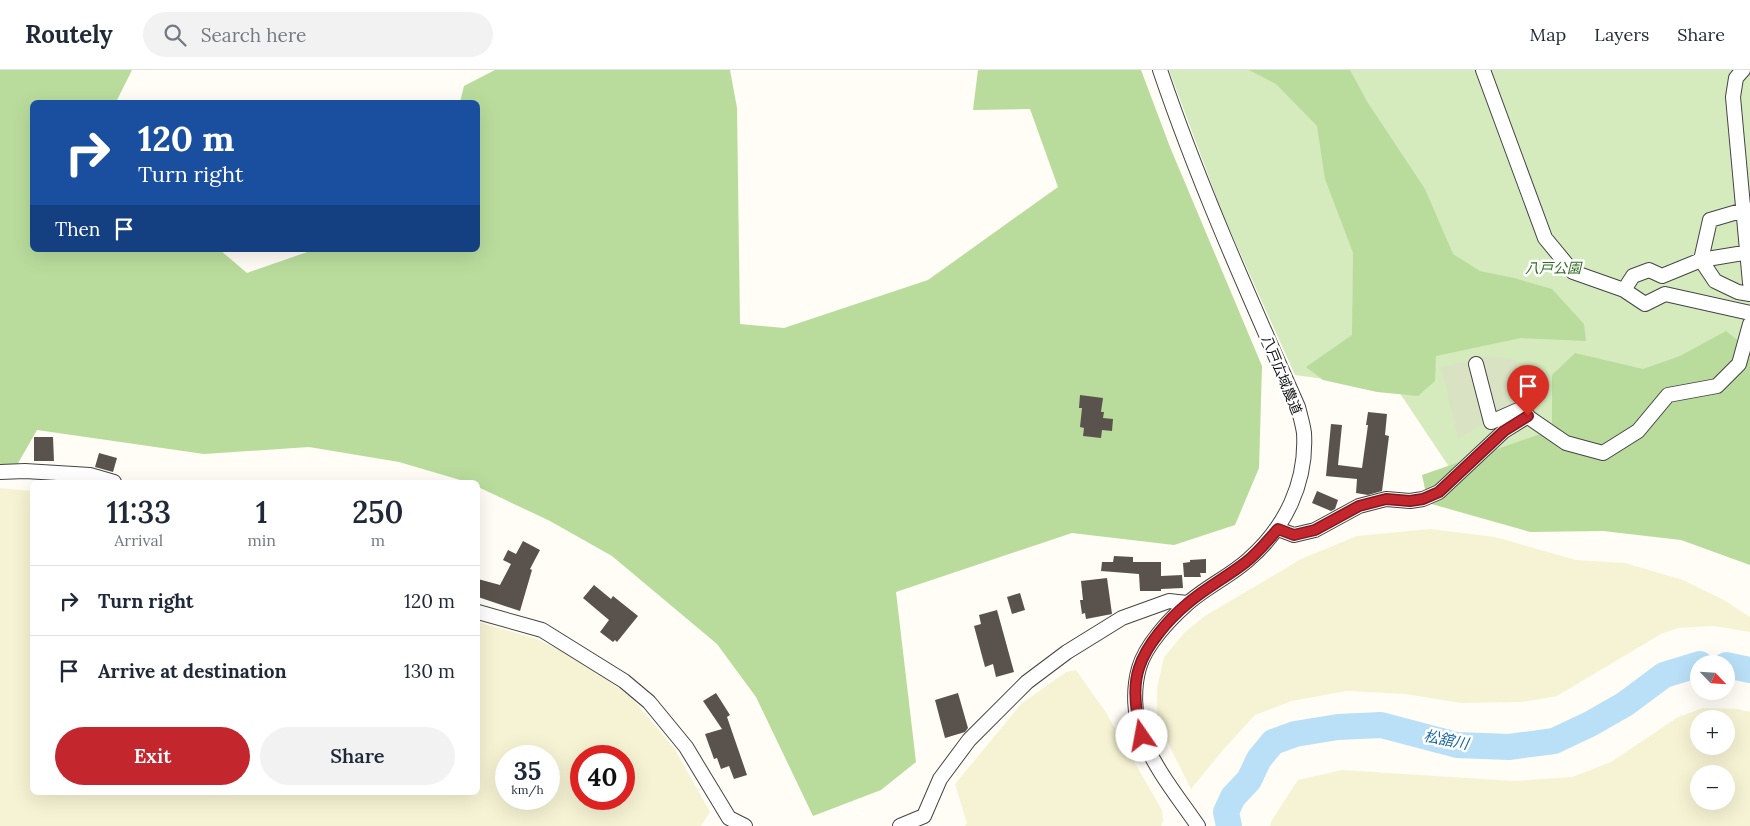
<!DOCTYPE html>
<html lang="en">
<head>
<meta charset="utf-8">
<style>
  :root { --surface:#fff; --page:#f2f2f3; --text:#1f2937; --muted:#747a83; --line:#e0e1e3; --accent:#c4262e }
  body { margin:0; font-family:Lora,"Noto Sans JP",serif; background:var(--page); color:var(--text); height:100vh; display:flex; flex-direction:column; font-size:19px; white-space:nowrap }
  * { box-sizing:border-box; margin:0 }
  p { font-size:16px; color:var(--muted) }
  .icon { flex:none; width:28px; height:28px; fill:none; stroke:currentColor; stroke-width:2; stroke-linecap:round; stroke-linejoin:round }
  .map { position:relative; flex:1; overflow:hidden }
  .sheet { position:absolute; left:30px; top:410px; width:450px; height:315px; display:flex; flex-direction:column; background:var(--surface); border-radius:8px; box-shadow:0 5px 20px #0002 }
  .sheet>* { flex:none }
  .banner { position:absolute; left:30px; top:30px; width:450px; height:152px; border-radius:8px; box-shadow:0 5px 20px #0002; background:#1a4fa0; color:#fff; overflow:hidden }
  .needle { width:32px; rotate:115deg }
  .controls { position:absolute; left:1690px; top:585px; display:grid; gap:10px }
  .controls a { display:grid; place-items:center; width:45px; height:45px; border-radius:50%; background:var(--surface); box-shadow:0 5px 20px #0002; font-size:25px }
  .speed { position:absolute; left:495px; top:675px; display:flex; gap:10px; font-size:25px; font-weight:700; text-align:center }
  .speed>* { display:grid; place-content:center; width:65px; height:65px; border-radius:50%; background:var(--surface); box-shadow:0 5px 20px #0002; line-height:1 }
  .speed small { font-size:12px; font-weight:400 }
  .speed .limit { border:8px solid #d22; background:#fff; color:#111 }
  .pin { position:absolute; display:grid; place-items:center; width:42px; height:42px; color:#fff; margin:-51px -21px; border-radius:50% 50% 50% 0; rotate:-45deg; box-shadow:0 0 5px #0007 }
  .pin .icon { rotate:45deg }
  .me { position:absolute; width:55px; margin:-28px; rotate:348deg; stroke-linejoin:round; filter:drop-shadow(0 0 4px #0008) }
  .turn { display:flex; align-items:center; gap:18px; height:105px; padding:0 25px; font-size:22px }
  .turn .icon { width:65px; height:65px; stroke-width:2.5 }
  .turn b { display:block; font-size:35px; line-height:42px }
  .then { display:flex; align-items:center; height:48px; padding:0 25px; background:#0003; gap:10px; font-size:19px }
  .eta { display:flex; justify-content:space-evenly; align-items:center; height:85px; text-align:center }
  .eta b { font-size:30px; font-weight:600; line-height:35px }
  .primary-button { display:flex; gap:10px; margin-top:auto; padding:10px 25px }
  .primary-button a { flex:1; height:58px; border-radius:30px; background:var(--accent); color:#fff; font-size:20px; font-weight:600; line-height:58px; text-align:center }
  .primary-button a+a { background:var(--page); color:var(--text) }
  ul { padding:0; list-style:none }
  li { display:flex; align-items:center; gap:15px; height:70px; padding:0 25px; border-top:1px solid var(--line) }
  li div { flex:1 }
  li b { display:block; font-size:19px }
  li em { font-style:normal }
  header { display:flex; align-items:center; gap:30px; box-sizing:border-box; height:70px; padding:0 25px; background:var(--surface); border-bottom:1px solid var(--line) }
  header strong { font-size:24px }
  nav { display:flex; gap:28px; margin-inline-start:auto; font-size:18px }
  .search { width:350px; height:45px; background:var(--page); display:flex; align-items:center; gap:12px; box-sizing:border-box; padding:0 18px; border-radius:28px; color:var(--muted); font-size:19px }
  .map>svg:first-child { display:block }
  .farmland { fill:#f6f3d4; fill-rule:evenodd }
  .green { fill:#d5ebbd }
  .forest { fill:#b9dc9c }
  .cemetery { fill:#d9e3c4 }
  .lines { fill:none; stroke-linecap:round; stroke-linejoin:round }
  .river { stroke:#b9e0f7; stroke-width:26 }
  .building { fill:#5a524d }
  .minor-casing { stroke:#444; stroke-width:16 }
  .minor { stroke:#fff; stroke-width:14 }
  .route-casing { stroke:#7f191e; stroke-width:12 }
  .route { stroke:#c4262e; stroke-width:9 }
  .labels { text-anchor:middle; stroke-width:5; stroke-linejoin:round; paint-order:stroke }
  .park-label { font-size:14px; font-style:italic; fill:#2f6b1f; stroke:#fff }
  .street-label { font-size:14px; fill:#111; stroke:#fff }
  .water-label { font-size:15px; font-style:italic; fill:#1768a6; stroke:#fff }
</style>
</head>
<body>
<header>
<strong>Routely</strong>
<div class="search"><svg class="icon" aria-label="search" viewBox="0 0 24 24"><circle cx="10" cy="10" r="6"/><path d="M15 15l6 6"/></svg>Search here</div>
<nav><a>Map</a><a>Layers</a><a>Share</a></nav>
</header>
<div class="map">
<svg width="1750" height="756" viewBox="0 0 1750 756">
  <rect width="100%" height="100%" fill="#fffdf5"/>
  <path class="farmland" d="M0 418 32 421V722H478V552L534 568 570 584 631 627 674 678 710 742 701 756H0ZM506 686H549V729H506ZM581 686H624V729H581Z
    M1430 459 1495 467 1576 490 1625 493 1683 510 1724 530 1750 547V562L1713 556 1678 558 1661 564 1557 626 1523 632 1460 633 1406 624 1346 621 1292 631 1255 645 1223 680 1191 719 1157 651V618L1164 587 1185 562 1205 546 1301 489 1357 466Z
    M1076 600 1105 641 1162 740 1163 751 1161 756H965L967 753 955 714 1021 634 1066 602Z
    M1703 638 1738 639 1750 642V756H1270L1272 750 1298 710 1342 700 1514 711 1572 707 1611 692 1678 647ZM1699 649H1726V676H1699ZM1699 704H1726V731H1699Z"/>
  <path class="green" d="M1169 0H1750V431L1476 437 1397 319 1295 305 1223 145Z"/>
  <path class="forest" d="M0 0H132L116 32H32V180H220L247 203 313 180H478V32H460L464 16 495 0H730L737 38 740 254 784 258 928 210 1058 117 1030 39 973 40 978 0H1141L1170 77 1262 296 1259 398 1235 455 1174 475 1072 463 896 522 916 692 881 720 813 746 756 627 717 574 612 486 550 451 478 417V412H467L399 392 309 377 204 384 37 360 17 395 0 397Z
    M1249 0H1350L1368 33 1425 119 1453 184 1480 201 1514 208 1552 219 1584 254 1586 271 1521 268 1436 286 1435 311 1418 326 1377 322 1323 310 1306 297 1352 265 1353 183 1325 109 1317 56 1276 14Z
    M1726 261 1750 280V495L1681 470 1603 461 1530 462 1428 433 1422 405 1552 360V305L1575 283 1643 299 1680 286Z"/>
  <path class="cemetery" d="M1489 286 1513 289 1530 305 1529 331 1458 368 1441 297Z"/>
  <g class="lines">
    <path class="river" d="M1726 595 1750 600
      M1229 756 1226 742 1233 727 1249 710 1259 689 1273 672 1295 664 1338 657 1381 655 1457 675 1509 677 1554 671 1590 654 1625 634 1664 605 1700 594"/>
  </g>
  <path class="building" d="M1080 325 1103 328 1101 342H1104L1103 348 1113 349 1112 361 1102 360 1101 368 1083 366 1084 358 1080 357 1082 338H1079Z
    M1368 342 1387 344 1385 365 1389 366 1382 421 1368 425 1356 423 1357 409 1326 406 1331 354 1342 355 1338 395 1362 398 1368 355H1366Z
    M34 367H53L54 391H34Z
    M99 383 117 388 113 402 95 397Z
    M1317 421 1338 430 1335 439 1331 441 1312 433Z
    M523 471 540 480 530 499 532 500 520 541 478 527V509L500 515 511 494 503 490 508 480 516 484Z
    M1114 486 1133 487V492H1161V506L1182 505 1183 518 1161 519V521H1140L1139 504 1101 501 1102 492H1113Z
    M1206 489V503H1200L1201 507H1184L1183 493 1190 492V490Z
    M1107 508 1112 544 1086 549 1085 543 1082 544 1080 530H1083L1081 511Z
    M594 515 611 529 613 526 638 546 617 572 615 570 613 572 600 562 609 550 583 528Z
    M1020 523 1025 540 1012 544 1007 527Z
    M997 540 1014 602 996 607 993 594 985 597 974 556 981 554 979 545Z
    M716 623 730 645 727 647 747 705 734 709 729 696 721 699 717 688 714 689 705 664 722 659 703 631Z
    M958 623 968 658 965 662 945 668 935 630Z"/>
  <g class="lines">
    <g class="minor-casing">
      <path id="minor" d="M1160 0C1199 115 1249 226 1298 337 1300 345 1303 355 1304 363 1307 413 1285 458 1248 490 1229 507 1204 518 1186 535 1169 550 1145 576 1139 598 1133 619 1134 646 1142 666 1155 699 1178 727 1198 756
        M1483 0 1545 168 1573 202 1624 220 1645 234 1665 224 1750 243
        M1743 0 1736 8 1733 27 1750 213
        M1750 140H1744L1710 150 1701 190 1715 211 1738 222 1750 224
        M1624 220 1633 206 1649 200 1662 206 1701 190 1750 182
        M1476 294 1491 352 1518 340 1566 373 1603 383 1638 361 1668 325 1717 316 1739 294 1750 254
        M0 402 25 401 90 405 114 412
        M1278 459 1294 465 1315 460 1359 436 1386 429 1410 431 1423 429 1439 422 1504 361 1528 346
        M478 542 542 560 624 611 649 632 686 677 729 748 745 756
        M900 756 924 746 940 709 969 670 1027 612 1067 582 1122 548 1169 531 1187 533"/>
    </g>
    <use href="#minor" class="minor"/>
  </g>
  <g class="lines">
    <g class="route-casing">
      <path id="route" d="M1142 666C1136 644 1132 619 1139 598 1146 575 1169 549 1187 534 1205 518 1227 507 1246 492 1258 483 1268 470 1278 459L1294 465 1315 460 1359 436 1386 429 1410 431 1423 429 1439 422 1504 361 1528 346"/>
    </g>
    <use href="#route" class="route"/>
  </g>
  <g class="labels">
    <g class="park-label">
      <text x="1553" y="203">八戸公園</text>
    </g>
    <g class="street-label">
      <text transform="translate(1282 305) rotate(68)" y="5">八戸広域農道</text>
    </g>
    <g class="water-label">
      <text transform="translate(1446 670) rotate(11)" y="5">松舘川</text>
    </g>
  </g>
</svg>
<div class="controls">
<a><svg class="needle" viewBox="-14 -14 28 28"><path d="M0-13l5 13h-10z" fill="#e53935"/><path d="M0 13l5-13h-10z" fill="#747a83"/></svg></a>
<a>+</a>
<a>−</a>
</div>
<div class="speed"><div>35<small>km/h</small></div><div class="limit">40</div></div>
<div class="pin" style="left:1528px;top:346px;background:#d93025"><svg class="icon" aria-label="arrive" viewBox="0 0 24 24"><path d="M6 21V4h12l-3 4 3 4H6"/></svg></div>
<svg class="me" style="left:1142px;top:666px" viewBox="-20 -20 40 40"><circle r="19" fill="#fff"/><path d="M0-13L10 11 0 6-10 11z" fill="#c4262e"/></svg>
<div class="banner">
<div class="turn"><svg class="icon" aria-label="right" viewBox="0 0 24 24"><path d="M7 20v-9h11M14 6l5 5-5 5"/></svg><div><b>120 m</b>Turn right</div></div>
<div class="then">Then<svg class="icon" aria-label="arrive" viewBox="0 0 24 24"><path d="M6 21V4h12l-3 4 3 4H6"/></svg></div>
</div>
<section class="sheet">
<div class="eta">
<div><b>11:33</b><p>Arrival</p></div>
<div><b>1</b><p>min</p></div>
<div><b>250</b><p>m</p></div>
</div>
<ul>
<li><svg class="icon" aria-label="right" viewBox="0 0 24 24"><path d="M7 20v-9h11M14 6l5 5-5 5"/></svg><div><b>Turn right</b></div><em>120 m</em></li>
<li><svg class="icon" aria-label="arrive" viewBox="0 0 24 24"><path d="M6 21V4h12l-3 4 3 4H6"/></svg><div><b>Arrive at destination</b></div><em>130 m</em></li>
</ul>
<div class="primary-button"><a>Exit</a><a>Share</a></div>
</section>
</div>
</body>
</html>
